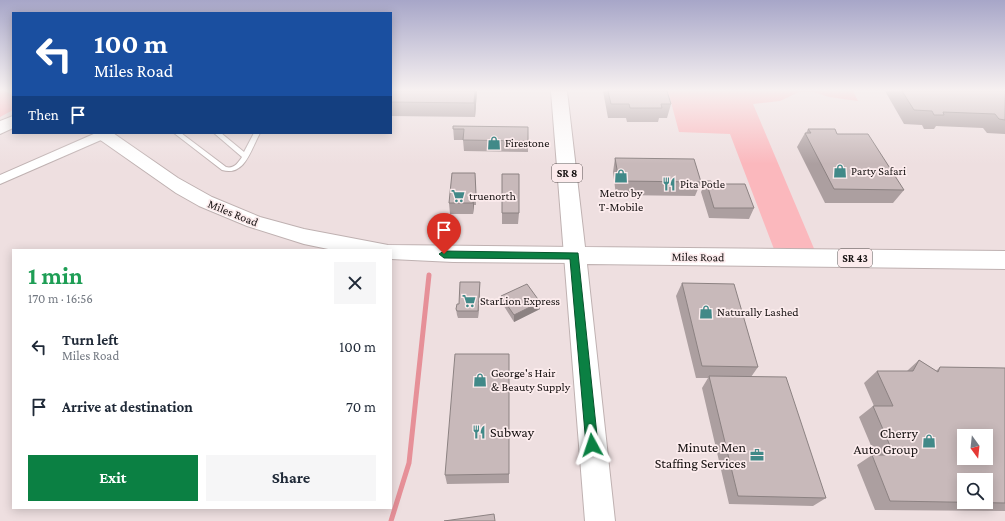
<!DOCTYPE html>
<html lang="en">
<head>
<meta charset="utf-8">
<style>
  :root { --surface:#fff; --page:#f6f6f7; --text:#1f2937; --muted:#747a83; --accent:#0b8043 }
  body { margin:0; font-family:"Crimson Pro",serif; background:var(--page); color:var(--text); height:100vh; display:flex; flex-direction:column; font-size:15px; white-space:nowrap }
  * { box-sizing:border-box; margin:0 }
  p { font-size:13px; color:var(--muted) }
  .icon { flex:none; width:22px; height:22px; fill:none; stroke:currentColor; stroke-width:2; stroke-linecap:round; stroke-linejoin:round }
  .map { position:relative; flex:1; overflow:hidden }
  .panel { position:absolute; left:12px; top:249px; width:380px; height:260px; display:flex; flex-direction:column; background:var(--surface); border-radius:0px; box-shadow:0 2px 10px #0003 }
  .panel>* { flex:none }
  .banner { position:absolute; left:12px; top:12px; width:380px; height:122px; border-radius:0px; box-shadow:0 2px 10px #0003; background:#1a4fa0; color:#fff; overflow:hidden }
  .needle { width:26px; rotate:165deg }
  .controls { position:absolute; left:957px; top:429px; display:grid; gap:8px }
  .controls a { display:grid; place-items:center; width:36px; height:36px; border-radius:0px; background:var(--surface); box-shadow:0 2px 10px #0003; font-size:20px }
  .pin { position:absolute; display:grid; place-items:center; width:34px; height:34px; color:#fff; margin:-41px -17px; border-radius:50% 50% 50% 0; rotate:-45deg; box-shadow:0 0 4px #0007 }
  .pin .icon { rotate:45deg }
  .me { position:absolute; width:44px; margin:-22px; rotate:355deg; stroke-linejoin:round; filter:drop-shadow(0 0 3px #0008) }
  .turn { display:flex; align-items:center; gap:14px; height:84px; padding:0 16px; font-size:18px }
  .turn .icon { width:52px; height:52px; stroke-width:2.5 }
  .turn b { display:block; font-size:28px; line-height:34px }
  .then { display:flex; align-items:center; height:38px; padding:0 16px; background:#0003; gap:8px; font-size:15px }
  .round { display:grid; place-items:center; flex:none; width:42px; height:42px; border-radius:0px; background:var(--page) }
  .overview { display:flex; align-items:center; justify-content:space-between; height:68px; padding:0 16px }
  h1 { font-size:24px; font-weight:700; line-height:30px; color:#1e9e55 }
  .cta { display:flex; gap:8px; margin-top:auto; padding:8px 16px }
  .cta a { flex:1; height:46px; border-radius:0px; background:var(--accent); color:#fff; font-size:16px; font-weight:700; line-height:46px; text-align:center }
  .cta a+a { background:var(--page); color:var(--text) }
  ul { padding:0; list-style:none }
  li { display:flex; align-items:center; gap:12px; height:60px; padding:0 16px }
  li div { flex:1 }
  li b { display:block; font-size:15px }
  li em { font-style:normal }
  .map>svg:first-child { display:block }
  .green { fill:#fbb8bd }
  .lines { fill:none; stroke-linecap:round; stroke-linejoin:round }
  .stream { stroke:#e69098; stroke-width:5 }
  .service-casing { stroke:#bfb1b1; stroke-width:2 }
  .minor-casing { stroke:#bfb1b1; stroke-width:2 }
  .secondary-casing { stroke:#bfb1b1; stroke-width:2 }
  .primary-casing { stroke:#bfb1b1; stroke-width:2 }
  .motorway-casing { stroke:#bfb1b1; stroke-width:2 }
  .service { fill:#fff; fill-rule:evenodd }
  .minor { fill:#fff; fill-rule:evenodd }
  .secondary { fill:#fff; fill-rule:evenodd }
  .primary { fill:#fff; fill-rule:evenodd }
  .motorway { fill:#fff; fill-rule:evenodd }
  .wall { fill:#ac9fa0 }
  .shaded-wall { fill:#8c8282 }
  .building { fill:#c8b9ba; stroke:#8c8282; fill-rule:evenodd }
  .route { fill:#0b8043; stroke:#07532c }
  .labels { text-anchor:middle; stroke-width:3.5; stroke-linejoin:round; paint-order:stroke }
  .shield { fill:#fceced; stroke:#5b5353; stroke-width:1 }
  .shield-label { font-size:11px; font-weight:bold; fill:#161111 }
  .poi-label { font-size:12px; fill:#161111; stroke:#fceced; text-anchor:start }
  .street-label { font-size:12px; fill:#161111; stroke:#fceced }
  .near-poi-label { font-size:14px; fill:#161111; stroke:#fceced; text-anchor:end }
</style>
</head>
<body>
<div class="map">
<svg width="1005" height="521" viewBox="0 0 1005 521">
  <rect width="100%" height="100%" fill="#eedfe0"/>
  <path class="green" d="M0 91H5L13 95V110L0 117Z
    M668 91H853L858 101 829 97 814 92H799L780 101 753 104 818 258 777 257 730 134 679 132Z"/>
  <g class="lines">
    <path class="stream" d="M391 521 409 463 429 275"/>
    <g class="service-casing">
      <path id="service" d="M174 133H181L226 167C234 169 238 163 242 157L214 133H221L244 152 254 133H260C251 149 245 177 222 170Z"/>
    </g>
    <g class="minor-casing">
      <path id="minor" d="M96 133 110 134 108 137 0 184V175Z"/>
    </g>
    <g class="secondary-casing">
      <path id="secondary" d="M94 133H113L178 178 212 197 260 217 304 229 388 245 574 247 581 250 584 255 581 260 574 263 453 262 391 259V250H333L304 244 247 226 199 206 176 193 96 137Z"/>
    </g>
    <g class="primary-casing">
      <path id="primary" d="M551 91H567L585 247 1005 251V269L587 264 615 521H585Z"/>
    </g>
    <g class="motorway-casing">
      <path id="motorway" d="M13 116V128L0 134V121Z"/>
    </g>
    <use href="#service" class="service"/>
    <use href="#minor" class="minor"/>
    <use href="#secondary" class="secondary"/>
    <use href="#primary" class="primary"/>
    <use href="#motorway" class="motorway"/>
  </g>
  <path class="wall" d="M391 91H477L475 117 391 116Z
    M603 91H667L671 104 667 118H659L658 122H627L626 118H608Z
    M885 91H1005V134L987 133 983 128 936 126 934 129H924L922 125 904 124Z
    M453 126 528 141V152L464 151 463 140H454Z
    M808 129 837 134 904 190 893 203H825L797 147 805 133H806Z
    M615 158 701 182 695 196 616 195 613 172Z
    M475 173 476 205H474L473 214H450L449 203Z
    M706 181 754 208 749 219 709 218 701 192Z
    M502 213H519L518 224H502Z
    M480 282V289L478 318H458L457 315 456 309 459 304Z
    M682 283 758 367 751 377 826 498 813 506 729 504 702 388 708 378H696L676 296Z
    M501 296 540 309 514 322 502 303Z
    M919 360 936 371 940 367 1005 368V511L875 510 857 465 872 455H875L859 417 873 406H874L864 383 877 371H907Z
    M509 474V483L447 484 445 475Z"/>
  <path class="shaded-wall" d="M475 91H477L475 117 474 103Z
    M473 194 474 205 473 214Z
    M480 282V289L478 318V311Z
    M540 302V309L514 322V315Z"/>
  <path class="building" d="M391 91H475L474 103 391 102Z
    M608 91H667L671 104H661L662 108H630L629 104H611Z
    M902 91H1005V120L999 119 995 114 943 112 944 115H934L932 111 914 110Z
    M453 126 528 127V141L463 140 464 129H453Z
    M808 129H835L837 134H868L904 190 834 189 805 133H811Z
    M615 158 694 159 701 182 619 181Z
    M452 173H475L476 194H473V203H449Z
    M502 174H519V213H502Z
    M706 181H711L712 184H745L754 208H714Z
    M460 282H480L478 311H457L456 309 457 304H459Z
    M682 283 734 284 758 367 702 366Z
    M527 284 540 302 514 315 501 296Z
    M455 354H509V474L445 475Z
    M919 360 938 372 940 367 1005 368V503L890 501 872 455H894L873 406H893L877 371H913ZM964 436H986V458H964ZM964 480H986V502H964Z
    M709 376 786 377 826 498 738 496Z
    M494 514 495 521H444Z"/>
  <linearGradient id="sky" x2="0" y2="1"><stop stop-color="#a7a6c8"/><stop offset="0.55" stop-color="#f7f1f1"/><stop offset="1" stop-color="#f7f1f1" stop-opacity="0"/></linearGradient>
  <rect width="1005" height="164" fill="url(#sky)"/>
  <path class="route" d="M444 251 578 253 598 445 596 449 592 451 588 449 586 445 570 259 444 258 439 254Z"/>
  <defs>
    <g id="shop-bare" transform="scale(1.08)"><path d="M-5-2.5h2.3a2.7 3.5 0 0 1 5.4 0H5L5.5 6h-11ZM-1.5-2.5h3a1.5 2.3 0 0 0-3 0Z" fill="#418988" stroke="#fceced" stroke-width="2.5" paint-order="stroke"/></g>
    <g id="restaurant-bare" transform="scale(1.08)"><path d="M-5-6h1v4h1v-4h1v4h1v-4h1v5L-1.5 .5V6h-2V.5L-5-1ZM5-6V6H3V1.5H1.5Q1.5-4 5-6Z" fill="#418988" stroke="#fceced" stroke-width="2.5" paint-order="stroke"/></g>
    <g id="supermarket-bare" transform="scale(1.08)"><path d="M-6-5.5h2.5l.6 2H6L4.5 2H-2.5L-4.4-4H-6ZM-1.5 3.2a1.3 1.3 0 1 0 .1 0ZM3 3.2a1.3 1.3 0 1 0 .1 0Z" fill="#418988" stroke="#fceced" stroke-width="2.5" paint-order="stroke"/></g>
    <g id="office-bare" transform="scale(1.08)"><path d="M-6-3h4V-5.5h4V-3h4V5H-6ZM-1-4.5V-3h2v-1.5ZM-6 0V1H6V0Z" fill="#418988" stroke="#fceced" stroke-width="2.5" paint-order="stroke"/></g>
  </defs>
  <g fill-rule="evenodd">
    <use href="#shop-bare" x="494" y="143"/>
    <use href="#shop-bare" x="840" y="171"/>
    <use href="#shop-bare" x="621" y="176"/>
    <use href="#restaurant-bare" x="669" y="184"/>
    <use href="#supermarket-bare" x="458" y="196"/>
    <use href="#supermarket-bare" x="469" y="301"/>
    <use href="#shop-bare" x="706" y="312"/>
    <use href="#shop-bare" x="480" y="380"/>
    <use href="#restaurant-bare" x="479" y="432"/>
    <use href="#shop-bare" x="929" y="441"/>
    <use href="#office-bare" x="757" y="455"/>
  </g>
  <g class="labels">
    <g class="shield">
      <rect x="552" y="164" width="30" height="18" rx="3"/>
      <rect x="838" y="249" width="34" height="18" rx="3"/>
    </g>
    <g class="shield-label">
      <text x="567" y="177">SR 8</text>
      <text x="855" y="262">SR 43</text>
    </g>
    <g class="poi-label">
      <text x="505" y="147">Firestone</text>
      <text x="851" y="175">Party Safari</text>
      <text x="680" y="188">Pita Potle</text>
      <text x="621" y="197" text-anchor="middle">Metro by<tspan x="621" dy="14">T-Mobile</tspan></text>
      <text x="469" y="200">truenorth</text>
      <text x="480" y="305">StarLion Express</text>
      <text x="717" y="316">Naturally Lashed</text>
      <text x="491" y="377">George's Hair<tspan x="491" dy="14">&amp; Beauty Supply</tspan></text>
    </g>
    <g class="street-label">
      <text transform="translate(233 213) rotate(22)" y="4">Miles Road</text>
      <text transform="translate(698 257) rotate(1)" y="4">Miles Road</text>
    </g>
    <g class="near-poi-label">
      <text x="490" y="437" text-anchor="start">Subway</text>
      <text x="918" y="438">Cherry<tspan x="918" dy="16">Auto Group</tspan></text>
      <text x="746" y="452">Minute Men<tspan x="746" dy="16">Staffing Services</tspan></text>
    </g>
  </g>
</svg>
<div class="controls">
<a><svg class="needle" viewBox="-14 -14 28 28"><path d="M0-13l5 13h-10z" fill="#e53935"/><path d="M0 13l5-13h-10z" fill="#747a83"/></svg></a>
<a><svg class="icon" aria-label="search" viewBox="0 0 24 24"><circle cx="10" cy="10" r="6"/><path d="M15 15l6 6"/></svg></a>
</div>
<div class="pin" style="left:444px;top:254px;background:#d93025"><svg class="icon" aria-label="arrive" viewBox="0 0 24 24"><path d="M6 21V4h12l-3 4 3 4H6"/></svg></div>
<svg class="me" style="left:592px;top:445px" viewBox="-20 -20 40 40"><path d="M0-17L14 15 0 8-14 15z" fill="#0b8043" stroke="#fff" stroke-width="4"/></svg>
<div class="banner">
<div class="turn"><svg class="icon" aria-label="left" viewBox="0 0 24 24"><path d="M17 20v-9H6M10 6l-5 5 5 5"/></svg><div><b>100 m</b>Miles Road</div></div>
<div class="then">Then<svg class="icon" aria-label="arrive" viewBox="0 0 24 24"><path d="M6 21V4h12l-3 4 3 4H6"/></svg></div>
</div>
<section class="panel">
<div class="overview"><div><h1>1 min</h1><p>170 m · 16:56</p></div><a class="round"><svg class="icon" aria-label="close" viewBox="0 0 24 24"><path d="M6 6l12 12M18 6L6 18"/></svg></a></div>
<ul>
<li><svg class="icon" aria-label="left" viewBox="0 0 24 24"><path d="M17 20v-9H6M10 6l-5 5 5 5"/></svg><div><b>Turn left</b><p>Miles Road</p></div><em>100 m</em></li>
<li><svg class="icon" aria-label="arrive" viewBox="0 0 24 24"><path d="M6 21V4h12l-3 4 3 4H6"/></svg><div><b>Arrive at destination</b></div><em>70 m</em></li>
</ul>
<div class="cta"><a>Exit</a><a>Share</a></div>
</section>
</div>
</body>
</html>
